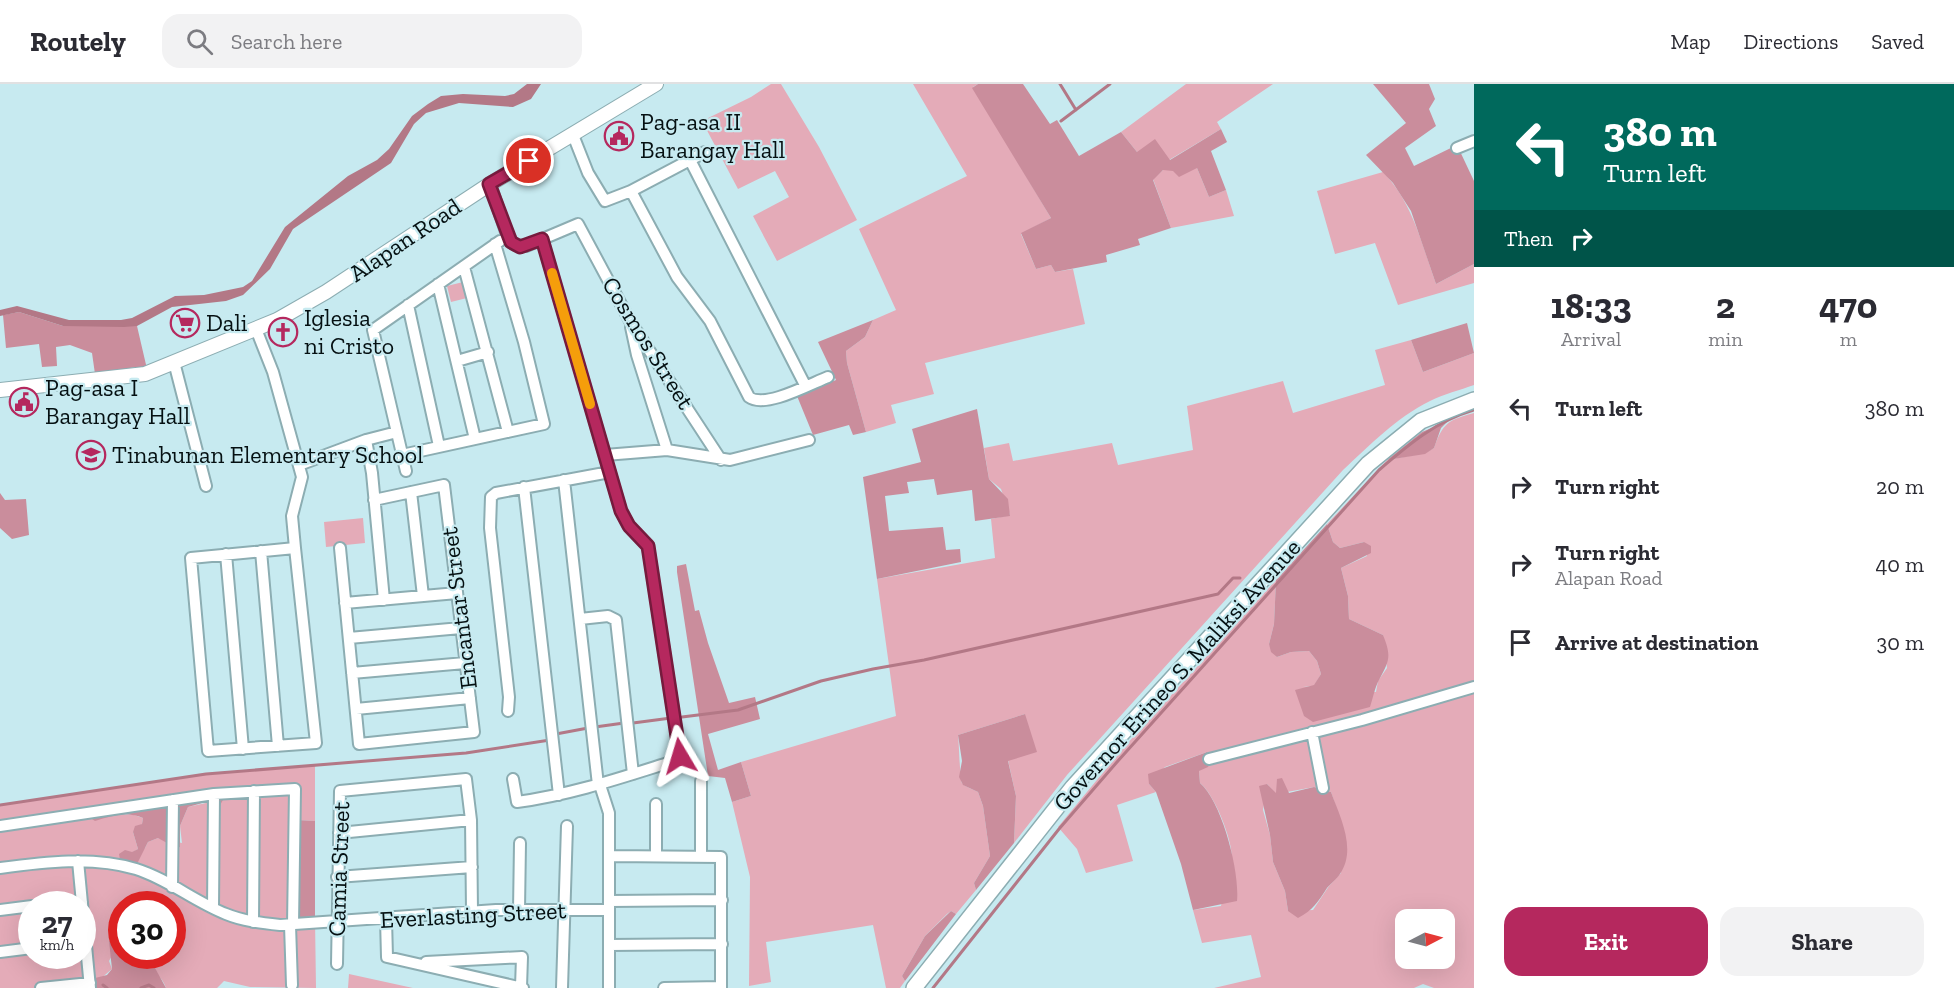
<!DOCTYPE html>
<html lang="en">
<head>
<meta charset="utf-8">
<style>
  :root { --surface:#fff; --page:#f2f2f3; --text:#2b2b33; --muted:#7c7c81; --line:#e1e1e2; --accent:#b5285e }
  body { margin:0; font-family:"Zilla Slab",serif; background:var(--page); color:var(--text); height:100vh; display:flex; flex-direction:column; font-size:22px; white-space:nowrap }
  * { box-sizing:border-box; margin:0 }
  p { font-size:20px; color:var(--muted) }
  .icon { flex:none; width:33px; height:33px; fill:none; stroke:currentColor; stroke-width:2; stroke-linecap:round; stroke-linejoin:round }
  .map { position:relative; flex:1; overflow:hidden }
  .details { display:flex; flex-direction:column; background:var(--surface); width:480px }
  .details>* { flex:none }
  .hud { background:#00695c; color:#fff; overflow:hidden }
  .needle { width:39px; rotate:84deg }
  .fabs { position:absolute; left:1395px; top:825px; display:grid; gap:12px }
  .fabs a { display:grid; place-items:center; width:60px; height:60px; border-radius:12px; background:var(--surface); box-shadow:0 6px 24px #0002; font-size:30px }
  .speed { position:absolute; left:18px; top:807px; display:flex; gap:12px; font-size:30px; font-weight:700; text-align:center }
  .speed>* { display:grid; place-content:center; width:78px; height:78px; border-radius:50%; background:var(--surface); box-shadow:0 6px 24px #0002; line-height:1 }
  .speed small { font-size:15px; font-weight:400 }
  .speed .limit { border:9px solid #d22; background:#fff; color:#111 }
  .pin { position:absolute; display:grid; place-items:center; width:51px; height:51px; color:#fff; margin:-26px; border:3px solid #fff; border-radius:50%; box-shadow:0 2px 6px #0007 }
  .me { position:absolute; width:66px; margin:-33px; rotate:353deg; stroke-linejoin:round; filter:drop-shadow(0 0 4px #0008) }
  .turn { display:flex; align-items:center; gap:21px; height:126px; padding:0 30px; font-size:27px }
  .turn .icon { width:78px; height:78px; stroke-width:2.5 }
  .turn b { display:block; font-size:42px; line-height:51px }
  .then { display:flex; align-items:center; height:57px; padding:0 30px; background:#0003; gap:12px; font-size:22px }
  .eta { display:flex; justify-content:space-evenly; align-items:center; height:102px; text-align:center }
  .eta b { font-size:36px; font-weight:700; line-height:42px }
  .action { display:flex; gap:12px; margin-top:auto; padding:12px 30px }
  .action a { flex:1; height:69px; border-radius:18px; background:var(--accent); color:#fff; font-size:24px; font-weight:700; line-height:69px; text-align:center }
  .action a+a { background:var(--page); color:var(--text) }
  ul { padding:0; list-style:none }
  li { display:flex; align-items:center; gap:18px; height:78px; padding:0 30px }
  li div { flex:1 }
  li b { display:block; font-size:22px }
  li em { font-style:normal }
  header { display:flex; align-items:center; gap:36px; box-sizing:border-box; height:84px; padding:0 30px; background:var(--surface); border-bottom:2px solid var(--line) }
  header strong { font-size:28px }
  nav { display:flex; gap:33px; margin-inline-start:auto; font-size:21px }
  .search { width:420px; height:54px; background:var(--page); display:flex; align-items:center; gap:15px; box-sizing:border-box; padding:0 21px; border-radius:18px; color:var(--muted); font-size:22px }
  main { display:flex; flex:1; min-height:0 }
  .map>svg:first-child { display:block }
  .green { fill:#e4abb8; fill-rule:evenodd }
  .forest { fill:#ca8d9c }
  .water { fill:#b37886 }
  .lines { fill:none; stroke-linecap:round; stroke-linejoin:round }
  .stream { stroke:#b37886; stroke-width:3 }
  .minor-casing { stroke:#8cadb2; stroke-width:14 }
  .tertiary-casing { stroke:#8cadb2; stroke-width:16 }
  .secondary-casing { stroke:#8cadb2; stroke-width:18 }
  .minor { stroke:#fff; stroke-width:10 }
  .tertiary { stroke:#fff; stroke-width:14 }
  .secondary { stroke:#fff; stroke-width:15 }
  .route-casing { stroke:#761a3d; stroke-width:15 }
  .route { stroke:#b5285e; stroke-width:10 }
  .slow { stroke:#f59e0b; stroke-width:10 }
  .labels { text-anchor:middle; stroke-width:4.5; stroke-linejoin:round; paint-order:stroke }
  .poi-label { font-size:24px; fill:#051012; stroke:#c7eaf0; text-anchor:start }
  .street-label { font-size:24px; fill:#051012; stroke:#c7eaf0 }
</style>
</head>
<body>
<header>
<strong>Routely</strong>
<div class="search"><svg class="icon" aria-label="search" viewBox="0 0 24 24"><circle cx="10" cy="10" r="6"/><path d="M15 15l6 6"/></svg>Search here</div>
<nav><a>Map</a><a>Directions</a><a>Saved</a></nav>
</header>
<main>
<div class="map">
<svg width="1474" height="904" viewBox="0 0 1474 904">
  <rect width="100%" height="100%" fill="#c7eaf0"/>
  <path class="green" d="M771 0H781L819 63 857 136 777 177 753 132 789 113 775 87 738 105 702 37 751 13Z
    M913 0H978L973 3 1051 134 1021 150 1036 185 1051 181 1055 188 1073 185 1085 240 925 279 934 310 891 321 896 339 866 348 847 279 846 267 865 253 873 236 896 226 859 145 967 92Z
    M1186 0H1273L1217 38 1221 45 1169 76 1137 68 1121 48Z
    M1197 84 1209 113 1226 106 1234 132 1171 144 1153 95 1163 86Z
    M1383 88C1413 119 1422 161 1436 200L1474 180V199L1398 221 1375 159 1335 170 1317 107Z
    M463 198 467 214 451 218 447 202Z
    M1411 256 1423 288 1474 269V301C1460 306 1444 310 1430 317 1396 334 1371 360 1343 386L1067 691 1014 759 1016 712 1008 676 1025 630 958 651C959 659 960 697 962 699 965 703 973 705 978 708L983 722 990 772 974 799 976 806 956 830 951 827 947 830 925 852 902 892 905 897 900 904H886L873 841 766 858 771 898 749 902 750 793 732 718 751 712 741 678 896 632 877 495 995 474 991 435 1010 431 1001 405 989 395 984 364 1009 359 1013 377 1112 359 1118 381 1193 366 1187 322 1283 297 1293 329 1385 301 1375 266Z
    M1474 329V904H1434L1423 900 1414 904H1214L1261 893 1251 851 1202 859 1193 826 1221 822C1224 808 1231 791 1232 776 1233 757 1215 711 1200 699L1199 687 1207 668 1165 683 1149 700 1156 708 1117 721 1133 777 1086 789 1077 765 1058 743 1125 662 1276 496 1274 540 1269 560 1277 573 1291 568 1309 567 1317 577 1321 590 1314 602H1303L1376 608 1378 597 1387 584 1383 551 1349 535 1348 512 1341 484 1367 472 1364 458 1340 464 1333 458 1327 440 1387 376 1425 369 1434 364C1443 339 1448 336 1474 329ZM1267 700 1276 710 1314 703 1331 708 1337 726 1341 789 1329 802 1313 826 1288 827 1285 807 1273 778 1270 751 1263 726ZM1406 836H1444V874H1406Z
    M363 434 365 459 326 463 324 438Z
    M315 681V737L297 736 315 835 316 904 250 903 224 897 217 904H166C161 888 145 882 128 880L126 872H172V820H122L121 855 109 877 112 885 93 901 84 904H0V721L206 690ZM224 715 188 723 180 742 182 759 158 754 148 758 145 764 120 776 138 765 133 748 142 740 143 734 134 731H117ZM32 820H82V872H32Z
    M349 890 413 904H348Z"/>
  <path class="forest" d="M978 0H1023L1050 40 1057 36 1079 72 1121 48 1137 68 1155 55 1170 76 1221 45 1227 58 1211 67 1226 106 1209 113 1197 84 1179 93 1173 87 1163 86 1153 96 1171 144 1138 155 1140 161 1106 171 1107 178 1055 188 1051 181 1036 185 1021 149 1051 134 972 4Z
    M1373 0H1429L1435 15 1429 25 1436 42 1405 64 1414 82 1457 61 1474 97V180L1436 200 1411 127 1393 99 1366 71 1406 39Z
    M19 228 63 242H137L147 285 136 283 95 290 92 269 70 261 56 263 57 282 42 283 39 260 6 264 3 231Z
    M873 236 865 253 846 267 847 279 866 348 853 351 849 341 813 351 797 312 836 296 818 258Z
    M1467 239 1474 269 1423 288 1411 256Z
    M977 325 989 395 1008 415 1010 432 975 437 972 406 937 411 934 395 907 398 909 409 885 412 889 447 943 443 946 466 960 465 961 478 877 495 863 393 921 378 912 345Z
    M1448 337 1441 344 1434 364 1425 370 1387 376 1422 348Z
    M0 409 5 416 26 415 29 451 12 455 0 444Z
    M1327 440 1333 458 1340 464 1364 458 1371 462V469L1341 484 1348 512 1349 535 1383 551C1392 573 1389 577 1379 596 1375 603 1373 614 1370 623L1313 638 1304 632 1295 606 1314 601 1321 590 1317 577 1309 567 1291 568 1277 573 1271 568 1269 560 1274 540 1276 496Z
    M686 480 695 527 699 526 708 559 729 619 755 613 760 635 708 650 718 686 741 678 751 712 732 718 725 694 708 692 677 488V482Z
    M1025 630 1037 668 1008 677 1016 712 1014 759 976 806 974 799 990 772 983 722 978 708 963 701 959 693 962 677 958 651Z
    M1207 668 1213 676 1208 683 1199 687 1200 699C1222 718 1240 788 1237 817L1193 826 1181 780 1156 708 1149 700 1148 690Z
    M1282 694 1289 709 1314 703 1331 708C1340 733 1357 765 1340 790 1337 795 1331 799 1327 804 1318 818 1313 826 1298 834L1288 827 1285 807 1273 778 1270 751 1259 702 1267 700 1276 709 1277 695Z
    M224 714 218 725 206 718 188 723 180 742V763L176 764 158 754 148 758 137 780 120 776 119 770 125 766 132 768 138 765 133 748 135 742 142 740 143 734C126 727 112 732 95 737L92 735 94 730 176 717Z
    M297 736 315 737V835H303L296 830Z
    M951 827 956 830 905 897 902 892 925 852Z
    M114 854 121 855 122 872H126L128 879 134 878 147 885 155 884 166 904H84L93 901 95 894 107 891 112 885 109 857Z"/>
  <path class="water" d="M527 0H541L531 15 513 23 459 19 426 29 414 40 391 79 293 145 270 185 243 211 226 217 172 223 137 242 124 243 63 242 19 228 0 232V226L17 222 69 236H121L132 234 175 212 204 211 243 203 252 197 285 143 348 92 377 76 389 65 412 32 428 20 441 12 463 10 505 12 514 10Z"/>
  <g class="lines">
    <path class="stream" d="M1060 0 1076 26
      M1061 37 1110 0
      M682 633 738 626 821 597 873 585 924 576 1218 510 1233 494H1240
      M633 639 671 634
      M595 643 624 639
      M556 650 588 644
      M0 721 206 690 466 669 550 656
      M103 901 107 904
      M141 904 149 901 154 904
      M933 904 1059 745 1117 678 1379 386C1408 361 1436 337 1474 326"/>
    <g class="minor-casing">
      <path id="minor" d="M573 51 588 89 605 117 631 107 705 68
        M1457 64 1474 57
        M690 76 805 301
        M490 100 507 151 515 161 526 162 578 140 630 237 721 376
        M631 107 677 193 710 237 749 313C765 325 810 300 828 293
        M464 183 508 348
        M438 200 475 355
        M408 221 439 362
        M631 243 637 271 667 366
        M256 245 273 288 302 393 292 432 295 464 316 659 208 667 191 474 295 464
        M457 277 488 268
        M174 278 206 402
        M366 356 372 389 384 516
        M402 371 544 340 524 258 495 160
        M605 371 667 366 730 376 809 356
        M299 381 366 356 397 348
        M406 387 373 246 500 157
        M564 396 598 701
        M524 403 559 711
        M411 408 423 512
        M340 464 359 660 474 648 444 401 374 416
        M261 467 278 662
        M226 470 243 665
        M345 519 457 509
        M580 535 608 532 616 536 633 690
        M349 554 461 544
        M352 589 465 579
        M356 625 470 614
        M508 627 509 613 490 444 491 413 496 409 610 388
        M1312 648 1323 704
        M1209 675 1362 636 1474 603
        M513 695 517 718C570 711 620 694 671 678L680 672 648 462 629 442 621 427 542 155
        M600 701 609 729V904
        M0 742 214 710 295 705 293 840
        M339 749 471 736
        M609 772 721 773V904
        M656 772V720
        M701 772V697
        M78 777 90 904
        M0 784C44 778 93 772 136 785 168 795 195 818 226 830 243 837 261 839 280 841L496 826H609
        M337 793 472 783
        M172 803 173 716
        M609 817 722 816
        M47 820 82 818
        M213 824 214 710
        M0 826 32 822
        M519 826 520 759
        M386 835 387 873 523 904
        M253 838 254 707
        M290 841 292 901
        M609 861 722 860
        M0 868 32 864
        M426 878 522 873 521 903
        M337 880 340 707 466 695 471 736 472 827
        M41 904 90 899
        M562 904 567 742
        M664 904 721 903"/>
    </g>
    <g class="tertiary-casing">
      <path id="tertiary" d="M0 306 145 290 277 236 326 208 490 100 656 0"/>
    </g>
    <g class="secondary-casing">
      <path id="secondary" d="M914 904 1073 703 1368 380 1421 337 1474 316"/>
    </g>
    <use href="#minor" class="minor"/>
    <use href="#tertiary" class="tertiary"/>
    <use href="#secondary" class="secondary"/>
  </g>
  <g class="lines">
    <g class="route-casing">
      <path id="route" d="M529 77 489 100 511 158 520 163 542 155 621 427 629 442 648 462 680 672"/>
    </g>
    <use href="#route" class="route"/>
    <path class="slow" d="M552 189 590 320"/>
  </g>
  <defs>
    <g id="civic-ring" transform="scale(1.5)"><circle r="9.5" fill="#c7eaf0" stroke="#b5285e" stroke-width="1.5"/><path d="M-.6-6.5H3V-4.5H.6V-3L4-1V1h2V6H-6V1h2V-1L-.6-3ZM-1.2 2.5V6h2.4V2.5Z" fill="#b5285e"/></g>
    <g id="supermarket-ring" transform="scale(1.5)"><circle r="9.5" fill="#c7eaf0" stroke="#b5285e" stroke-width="1.5"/><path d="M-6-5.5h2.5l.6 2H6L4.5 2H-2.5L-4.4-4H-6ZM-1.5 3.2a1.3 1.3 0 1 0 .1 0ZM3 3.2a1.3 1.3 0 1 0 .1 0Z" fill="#b5285e"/></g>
    <g id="church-ring" transform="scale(1.5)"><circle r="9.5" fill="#c7eaf0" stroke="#b5285e" stroke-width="1.5"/><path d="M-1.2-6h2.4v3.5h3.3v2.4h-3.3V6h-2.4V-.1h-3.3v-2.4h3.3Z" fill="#b5285e"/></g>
    <g id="school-ring" transform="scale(1.5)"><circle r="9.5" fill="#c7eaf0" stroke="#b5285e" stroke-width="1.5"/><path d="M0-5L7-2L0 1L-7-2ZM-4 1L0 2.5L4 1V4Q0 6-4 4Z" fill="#b5285e"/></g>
  </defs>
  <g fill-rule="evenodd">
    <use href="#civic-ring" x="619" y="52"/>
    <use href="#supermarket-ring" x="185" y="239"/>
    <use href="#church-ring" x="283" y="248"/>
    <use href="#civic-ring" x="24" y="318"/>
    <use href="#school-ring" x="91" y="371"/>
  </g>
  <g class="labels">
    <g class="poi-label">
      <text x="640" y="46">Pag-asa II<tspan x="640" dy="28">Barangay Hall</tspan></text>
      <text x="304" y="242">Iglesia<tspan x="304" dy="28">ni Cristo</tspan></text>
      <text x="206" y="247">Dali</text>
      <text x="45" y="312">Pag-asa I<tspan x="45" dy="28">Barangay Hall</tspan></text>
      <text x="112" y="379">Tinabunan Elementary School</text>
    </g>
    <g class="street-label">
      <text transform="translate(405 156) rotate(-34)" y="8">Alapan Road</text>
      <text transform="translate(648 259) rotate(58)" y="8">Cosmos Street</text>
      <text transform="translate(459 524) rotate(-97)" y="8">Encantar Street</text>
      <text transform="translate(1177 591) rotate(-48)" y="8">Governor Erineo S. Maliksi Avenue</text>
      <text transform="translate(339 785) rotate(-88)" y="8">Camia Street</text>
      <text transform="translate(473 831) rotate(-3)" y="8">Everlasting Street</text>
    </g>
  </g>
</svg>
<div class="fabs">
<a><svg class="needle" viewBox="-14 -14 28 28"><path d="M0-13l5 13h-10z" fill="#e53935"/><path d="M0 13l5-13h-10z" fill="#7c7c81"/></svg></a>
</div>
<div class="speed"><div>27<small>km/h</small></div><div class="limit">30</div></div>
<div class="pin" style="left:529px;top:77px;background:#d93025"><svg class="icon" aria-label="arrive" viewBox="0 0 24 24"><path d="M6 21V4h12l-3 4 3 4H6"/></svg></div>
<svg class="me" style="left:680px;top:672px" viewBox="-20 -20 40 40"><path d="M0-17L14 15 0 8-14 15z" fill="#b5285e" stroke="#fff" stroke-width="4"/></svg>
</div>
<section class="details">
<div class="hud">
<div class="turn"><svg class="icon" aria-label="left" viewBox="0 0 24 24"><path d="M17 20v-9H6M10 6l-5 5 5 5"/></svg><div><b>380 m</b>Turn left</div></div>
<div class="then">Then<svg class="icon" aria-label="right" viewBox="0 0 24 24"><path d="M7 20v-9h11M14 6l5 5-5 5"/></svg></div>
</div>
<div class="eta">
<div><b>18:33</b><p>Arrival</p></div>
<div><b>2</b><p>min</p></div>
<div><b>470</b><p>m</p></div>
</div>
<ul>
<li><svg class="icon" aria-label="left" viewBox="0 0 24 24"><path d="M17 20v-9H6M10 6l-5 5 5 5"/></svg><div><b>Turn left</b></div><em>380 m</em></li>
<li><svg class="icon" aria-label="right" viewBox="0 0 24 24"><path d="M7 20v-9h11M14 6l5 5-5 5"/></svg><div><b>Turn right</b></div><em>20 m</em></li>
<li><svg class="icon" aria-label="right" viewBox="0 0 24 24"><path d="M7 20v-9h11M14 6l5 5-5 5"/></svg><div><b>Turn right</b><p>Alapan Road</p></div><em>40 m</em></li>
<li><svg class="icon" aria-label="arrive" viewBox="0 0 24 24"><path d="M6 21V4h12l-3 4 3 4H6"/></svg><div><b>Arrive at destination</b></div><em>30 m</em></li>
</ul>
<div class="action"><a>Exit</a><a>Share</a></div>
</section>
</main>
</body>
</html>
